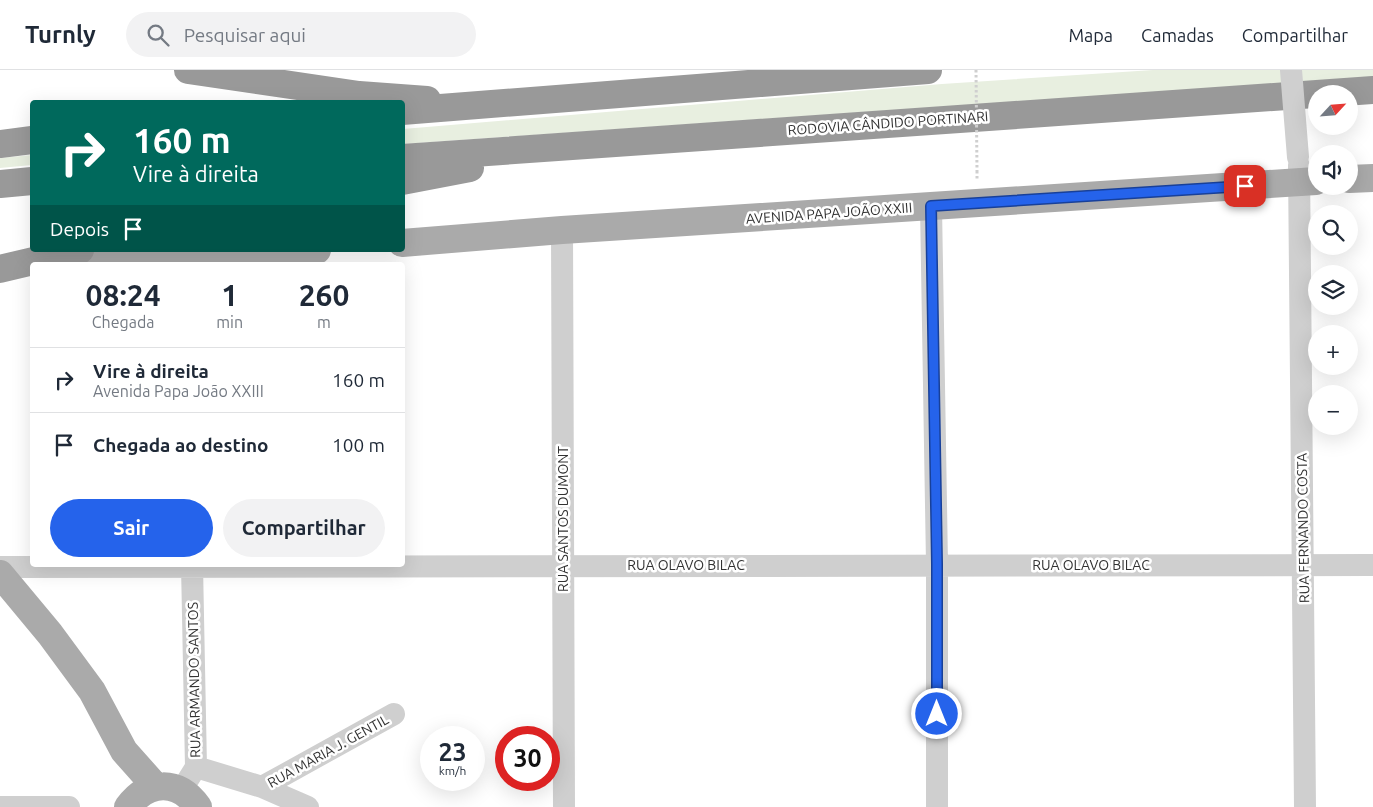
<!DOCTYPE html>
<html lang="pt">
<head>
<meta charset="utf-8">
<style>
  :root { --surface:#fff; --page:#f2f2f3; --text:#1f2937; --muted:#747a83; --line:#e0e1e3; --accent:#2563eb }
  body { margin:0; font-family:Ubuntu,sans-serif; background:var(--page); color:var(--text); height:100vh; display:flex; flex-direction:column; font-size:19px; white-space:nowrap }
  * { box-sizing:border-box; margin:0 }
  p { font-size:16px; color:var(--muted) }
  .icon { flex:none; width:28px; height:28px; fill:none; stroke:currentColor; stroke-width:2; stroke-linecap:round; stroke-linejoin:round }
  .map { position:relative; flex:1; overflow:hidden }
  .sheet { position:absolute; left:30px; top:192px; width:375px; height:305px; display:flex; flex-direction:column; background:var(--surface); border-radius:5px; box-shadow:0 5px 20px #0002 }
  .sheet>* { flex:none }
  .top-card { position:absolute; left:30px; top:30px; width:375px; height:152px; border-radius:5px; box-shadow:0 5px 20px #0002; background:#00695c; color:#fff; overflow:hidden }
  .needle { width:32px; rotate:64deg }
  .buttons { position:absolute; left:1308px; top:15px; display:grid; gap:10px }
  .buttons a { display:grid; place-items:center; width:50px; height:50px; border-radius:50%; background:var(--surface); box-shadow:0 5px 20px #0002; font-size:25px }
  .speed { position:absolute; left:420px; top:656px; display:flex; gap:10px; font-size:25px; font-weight:700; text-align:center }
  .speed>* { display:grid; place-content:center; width:65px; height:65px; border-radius:50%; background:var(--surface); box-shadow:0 5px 20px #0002; line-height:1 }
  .speed small { font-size:12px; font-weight:400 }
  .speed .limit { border:8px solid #d22; background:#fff; color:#111 }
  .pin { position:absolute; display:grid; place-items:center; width:42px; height:42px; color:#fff; margin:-21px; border-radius:10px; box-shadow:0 2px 8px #0006 }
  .me { position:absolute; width:55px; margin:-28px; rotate:0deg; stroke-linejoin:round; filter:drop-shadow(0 0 4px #0008) }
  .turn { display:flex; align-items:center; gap:18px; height:105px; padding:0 20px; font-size:22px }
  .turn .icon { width:65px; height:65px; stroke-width:2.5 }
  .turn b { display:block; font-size:35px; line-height:42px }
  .then { display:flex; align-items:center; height:48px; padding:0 20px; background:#0003; gap:10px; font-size:19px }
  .eta { display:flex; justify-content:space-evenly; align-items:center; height:85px; text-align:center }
  .eta b { font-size:30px; font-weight:600; line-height:35px }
  .primary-button { display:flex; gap:10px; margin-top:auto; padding:10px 20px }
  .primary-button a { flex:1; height:58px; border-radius:30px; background:var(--accent); color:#fff; font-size:20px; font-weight:600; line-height:58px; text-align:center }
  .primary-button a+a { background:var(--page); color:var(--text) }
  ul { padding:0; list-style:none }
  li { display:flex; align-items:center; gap:15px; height:65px; padding:0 20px; border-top:1px solid var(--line) }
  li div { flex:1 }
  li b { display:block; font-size:19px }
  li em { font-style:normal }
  header { display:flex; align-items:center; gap:30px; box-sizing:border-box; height:70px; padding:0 25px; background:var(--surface); border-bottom:1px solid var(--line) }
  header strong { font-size:24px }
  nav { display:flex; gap:28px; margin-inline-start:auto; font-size:18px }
  .search { width:350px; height:45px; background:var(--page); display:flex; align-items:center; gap:12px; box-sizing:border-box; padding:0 18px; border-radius:28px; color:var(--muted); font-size:19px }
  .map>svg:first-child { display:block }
  .green { fill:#e8efe0 }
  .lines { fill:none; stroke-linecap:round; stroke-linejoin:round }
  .path { stroke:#cfcfcf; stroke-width:3; stroke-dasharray:2.5 2.5; stroke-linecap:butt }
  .minor { stroke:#cfcfcf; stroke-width:22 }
  .major { stroke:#aaa; stroke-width:28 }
  .highway { stroke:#999; stroke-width:28 }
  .path-bridge { stroke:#cfcfcf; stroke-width:3; stroke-dasharray:2.5 2.5; stroke-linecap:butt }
  .minor-bridge { stroke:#cfcfcf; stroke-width:22 }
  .route-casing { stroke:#184099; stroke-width:12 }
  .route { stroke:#2563eb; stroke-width:9 }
  .labels { text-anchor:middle; stroke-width:5; stroke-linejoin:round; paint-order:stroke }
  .street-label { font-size:14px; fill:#323232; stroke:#fff }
</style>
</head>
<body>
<header>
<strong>Turnly</strong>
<div class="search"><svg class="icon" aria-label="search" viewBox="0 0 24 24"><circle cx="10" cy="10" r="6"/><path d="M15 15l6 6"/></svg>Pesquisar aqui</div>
<nav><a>Mapa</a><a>Camadas</a><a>Compartilhar</a></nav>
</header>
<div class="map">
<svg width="1373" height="737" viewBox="0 0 1373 737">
  <rect width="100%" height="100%" fill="#fff"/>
  <path class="green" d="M1153 0H1373V7L403 74V59L942 14Z
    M32 85V95L0 98V88Z"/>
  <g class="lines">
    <path class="path" d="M977 101V110"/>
    <path class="minor" d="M1299 96 1305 737
      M931 136 937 494V737
      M562 160 564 737
      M0 497 1373 495
      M196 697 262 717 308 737
      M262 717 394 644
      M181 721 196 697 192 495
      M0 737H69"/>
    <path class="major" d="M1349 109 1373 108
      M402 173 562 160 1316 111
      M92 195 317 180
      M0 504 50 564 92 621 124 681 156 717
      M128 737C148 710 178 709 198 737"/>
    <path class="highway" d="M188 0 359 25 427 30
      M402 41 928 0
      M0 74 32 70
      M402 88 1373 20
      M402 111 470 98
      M0 114 32 111
      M0 199 80 180"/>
    <path class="path-bridge" d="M976 0 977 101"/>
    <path class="minor-bridge" d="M1291 0 1298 87"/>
  </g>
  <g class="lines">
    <g class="route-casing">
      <path id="route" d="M937 644V494L931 136 1245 116"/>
    </g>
    <use href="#route" class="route"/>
  </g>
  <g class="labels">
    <g class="street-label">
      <text transform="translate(888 53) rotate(-4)" y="5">RODOVIA CÂNDIDO PORTINARI</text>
      <text transform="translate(829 143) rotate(-4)" y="5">AVENIDA PAPA JOÃO XXIII</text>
      <text transform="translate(563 449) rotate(-90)" y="5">RUA SANTOS DUMONT</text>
      <text transform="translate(1303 458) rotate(-91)" y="5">RUA FERNANDO COSTA</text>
      <text x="686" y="500">RUA OLAVO BILAC</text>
      <text x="1091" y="500">RUA OLAVO BILAC</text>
      <text transform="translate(194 610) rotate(-91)" y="5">RUA ARMANDO SANTOS</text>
      <text transform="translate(328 681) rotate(-29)" y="5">RUA MARIA J. GENTIL</text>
    </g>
  </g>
</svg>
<div class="buttons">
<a><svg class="needle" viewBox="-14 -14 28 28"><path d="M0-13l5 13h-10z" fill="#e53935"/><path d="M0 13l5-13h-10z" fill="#747a83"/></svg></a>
<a><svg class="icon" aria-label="sound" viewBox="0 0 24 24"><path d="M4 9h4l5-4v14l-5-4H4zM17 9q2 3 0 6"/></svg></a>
<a><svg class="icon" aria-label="search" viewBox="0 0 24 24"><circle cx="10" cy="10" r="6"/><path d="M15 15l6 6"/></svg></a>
<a><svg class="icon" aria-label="layers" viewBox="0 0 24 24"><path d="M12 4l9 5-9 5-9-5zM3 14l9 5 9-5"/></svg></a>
<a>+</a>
<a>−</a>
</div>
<div class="speed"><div>23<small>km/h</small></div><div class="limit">30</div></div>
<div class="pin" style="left:1245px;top:116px;background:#d93025"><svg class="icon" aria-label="arrive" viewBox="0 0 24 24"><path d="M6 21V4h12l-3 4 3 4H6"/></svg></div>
<svg class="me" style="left:937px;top:644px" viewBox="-20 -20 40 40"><circle r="17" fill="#2563eb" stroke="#fff" stroke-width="3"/><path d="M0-11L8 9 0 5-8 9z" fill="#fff"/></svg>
<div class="top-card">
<div class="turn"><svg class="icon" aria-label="right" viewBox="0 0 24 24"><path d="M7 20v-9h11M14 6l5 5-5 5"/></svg><div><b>160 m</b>Vire à direita</div></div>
<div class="then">Depois<svg class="icon" aria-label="arrive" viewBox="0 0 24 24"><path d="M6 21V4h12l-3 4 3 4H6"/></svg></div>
</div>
<section class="sheet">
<div class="eta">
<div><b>08:24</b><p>Chegada</p></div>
<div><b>1</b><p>min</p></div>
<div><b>260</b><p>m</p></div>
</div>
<ul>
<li><svg class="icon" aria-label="right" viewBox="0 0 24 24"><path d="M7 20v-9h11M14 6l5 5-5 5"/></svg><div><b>Vire à direita</b><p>Avenida Papa João XXIII</p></div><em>160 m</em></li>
<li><svg class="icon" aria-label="arrive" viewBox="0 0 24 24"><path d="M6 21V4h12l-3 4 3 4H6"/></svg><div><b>Chegada ao destino</b></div><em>100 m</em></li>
</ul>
<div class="primary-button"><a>Sair</a><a>Compartilhar</a></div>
</section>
</div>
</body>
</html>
